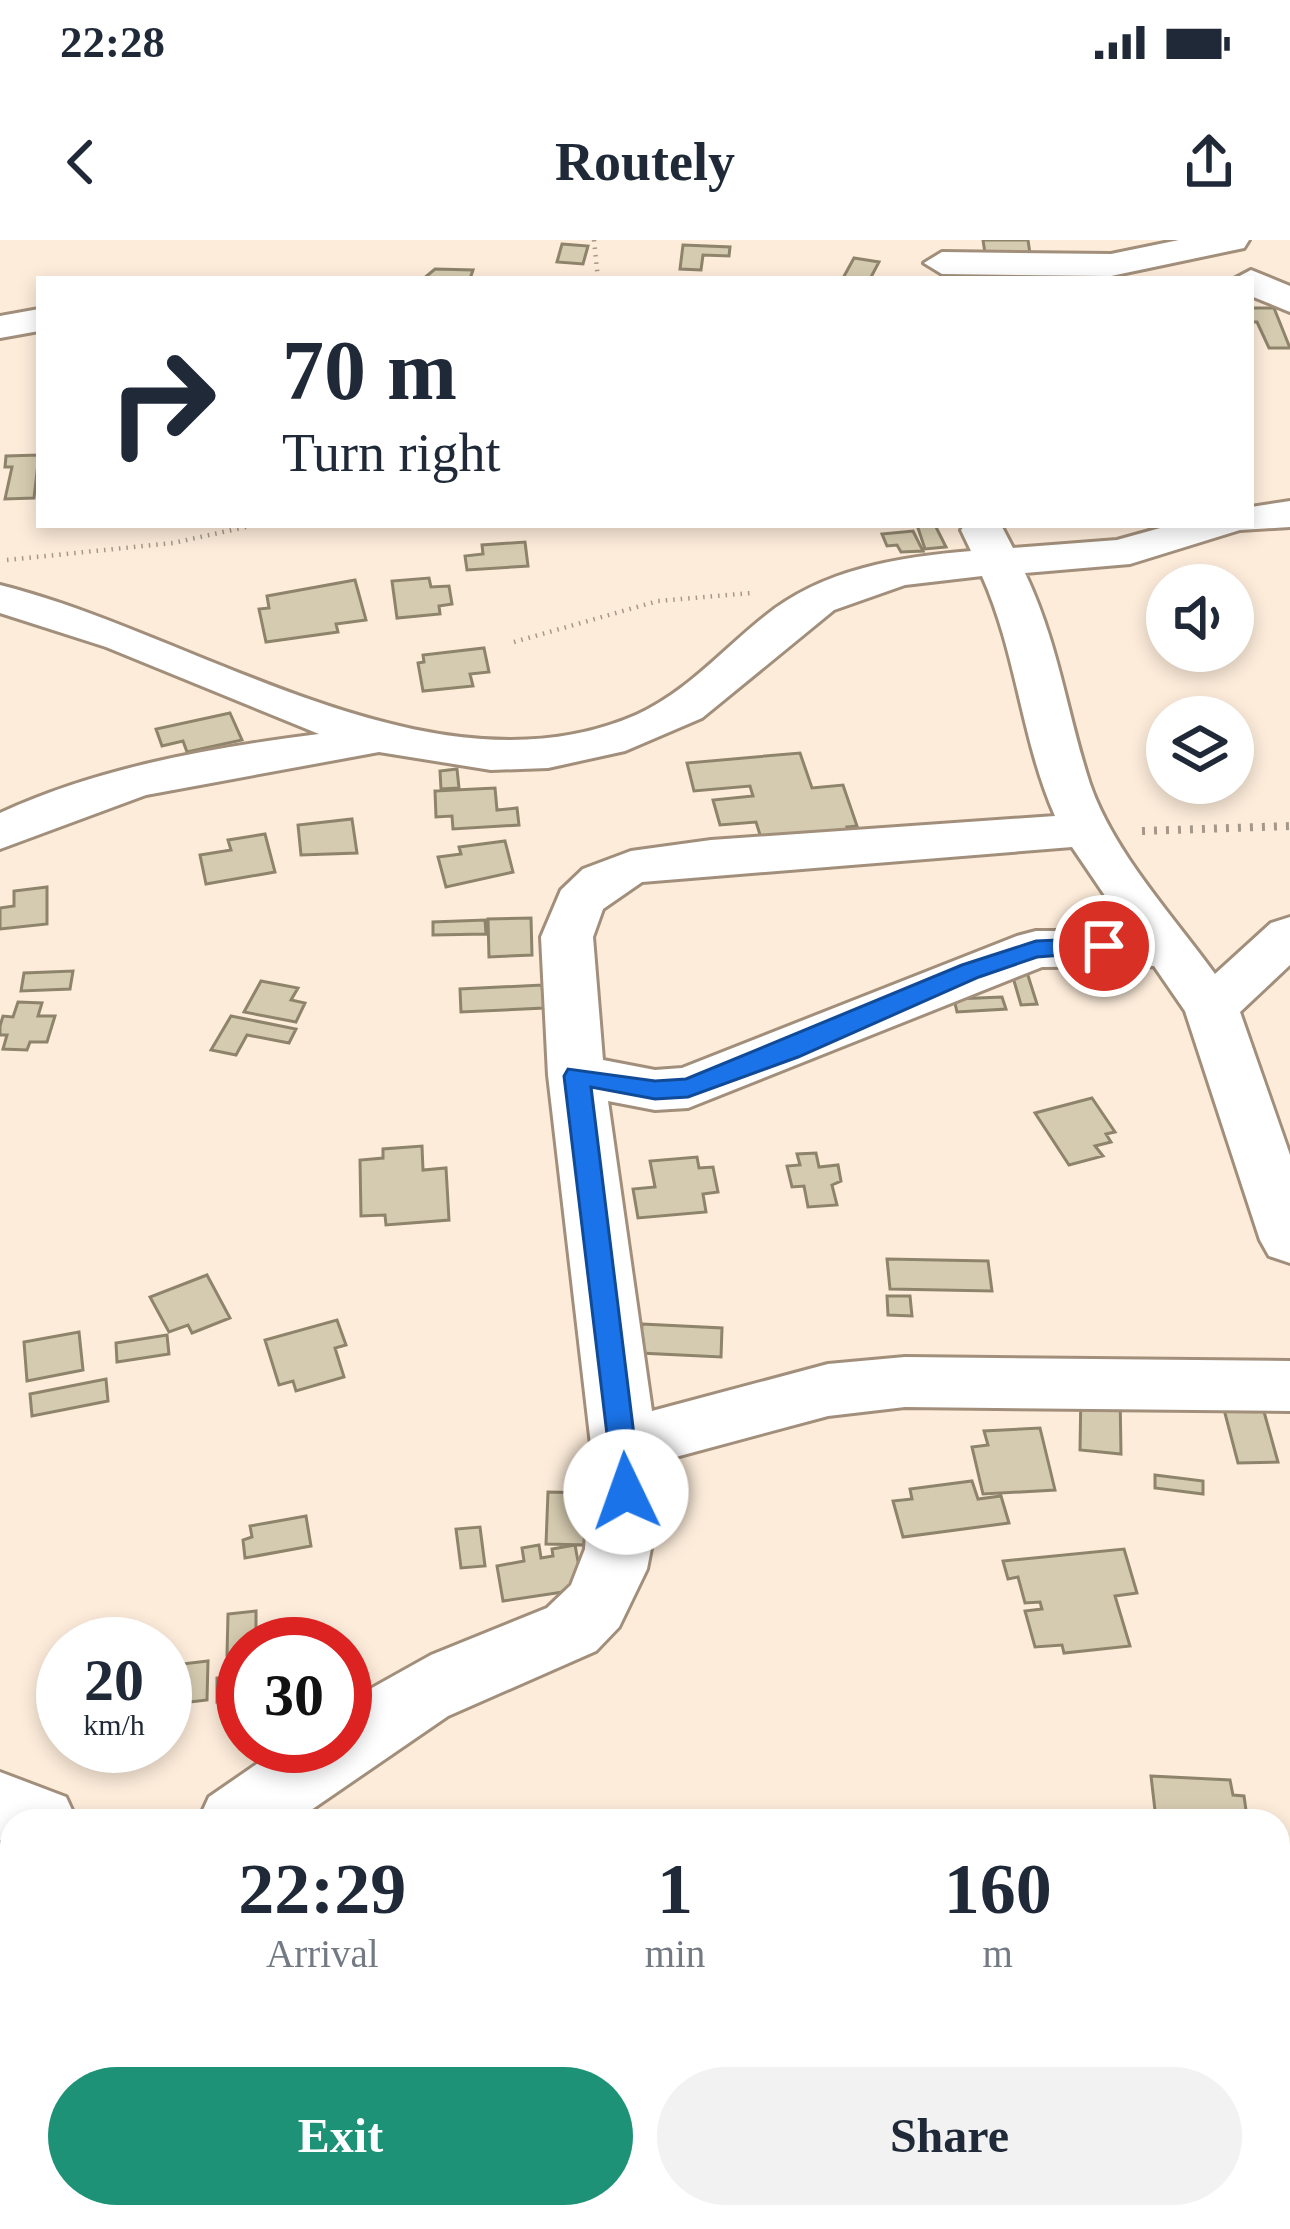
<!DOCTYPE html>
<html lang="en">
<head>
<meta charset="utf-8">
<style>
  :root { --surface:#fff; --page:#f2f2f3; --text:#1f2937; --muted:#747a83; --accent:#1e9276 }
  body { margin:0; font-family:"Times New Roman",serif; background:var(--page); color:var(--text); height:100vh; display:flex; flex-direction:column; font-size:45px; white-space:nowrap }
  * { box-sizing:border-box; margin:0 }
  p { font-size:39px; color:var(--muted) }
  .icon { flex:none; width:66px; height:66px; fill:none; stroke:currentColor; stroke-width:2; stroke-linecap:round; stroke-linejoin:round }
  .map { position:relative; flex:1; overflow:hidden }
  .details { position:absolute; left:0px; top:1569px; width:1290px; height:420px; display:flex; flex-direction:column; background:var(--surface); border-radius:36px 36px 0 0; box-shadow:0 6px 18px #0003 }
  .details>* { flex:none }
  .top-card { position:absolute; left:36px; top:36px; width:1218px; height:252px; border-radius:0px; box-shadow:0 6px 18px #0003; background:#fff; color:var(--text); overflow:hidden }
  .buttons { position:absolute; left:1146px; top:324px; display:grid; gap:24px }
  .buttons a { display:grid; place-items:center; width:108px; height:108px; border-radius:50%; background:var(--surface); box-shadow:0 6px 18px #0003; font-size:60px }
  .speed { position:absolute; left:36px; top:1377px; display:flex; gap:24px; font-size:60px; font-weight:700; text-align:center }
  .speed>* { display:grid; place-content:center; width:156px; height:156px; border-radius:50%; background:var(--surface); box-shadow:0 6px 18px #0003; line-height:1 }
  .speed small { font-size:30px; font-weight:400 }
  .speed .limit { border:18px solid #d22; background:#fff; color:#111 }
  .pin { position:absolute; display:grid; place-items:center; width:102px; height:102px; color:#fff; margin:-51px; border:6px solid #fff; border-radius:50%; box-shadow:0 3px 12px #0007 }
  .me { position:absolute; width:132px; margin:-66px; rotate:357deg; stroke-linejoin:round; filter:drop-shadow(0 0 9px #0008) }
  .turn { display:flex; align-items:center; gap:42px; height:252px; padding:0 48px; font-size:54px }
  .turn .icon { width:156px; height:156px; stroke-width:2.5 }
  .turn b { display:block; font-size:84px; line-height:102px }
  .eta { display:flex; justify-content:space-evenly; align-items:center; height:204px; text-align:center }
  .eta b { font-size:72px; font-weight:700; line-height:84px }
  .cta { display:flex; gap:24px; margin-top:auto; padding:24px 48px }
  .cta a { flex:1; height:138px; border-radius:72px; background:var(--accent); color:#fff; font-size:48px; font-weight:700; line-height:138px; text-align:center }
  .cta a+a { background:var(--page); color:var(--text) }
  .status { display:flex; justify-content:space-between; align-items:center; height:84px; padding:0 60px; background:var(--surface); direction:ltr }
  .status svg { height:33px; fill:currentColor }
  header { display:flex; justify-content:space-between; align-items:center; height:156px; padding:0 48px; background:var(--surface); font-size:54px; font-weight:700 }
  .map>svg:first-child { display:block }
  .building { fill:#d5cbb0; stroke:#8e846c; stroke-width:3 }
  .lines { fill:none; stroke-linecap:round; stroke-linejoin:round }
  .minor-casing { stroke:#a28f7b; stroke-width:6 }
  .path-far1 { stroke:#a5988a; stroke-width:4.5; stroke-dasharray:1.5 6; stroke-linecap:butt }
  .path { stroke:#a5988a; stroke-width:8; stroke-dasharray:3 9; stroke-linecap:butt }
  .minor { fill:#fff; fill-rule:evenodd }
  .route { fill:#1a73e8; stroke:#114b97; stroke-width:3 }
</style>
</head>
<body>
<div class="status"><b>22:28</b><svg viewBox="0 0 49 12"><path d="M0 12V9h3v3zM5 12V6h3v6zM10 12V3h3v9zM15 12V0h3v12zM26 1h20v11H26zM47 4h2v5h-2z"/></svg></div>
<header><svg class="icon" aria-label="back" viewBox="0 0 24 24"><path d="M15 5l-7 7 7 7"/></svg>Routely<svg class="icon" aria-label="share" viewBox="0 0 24 24"><path d="M12 15V3M7 8l5-5 5 5M5 13v7h14v-7"/></svg></header>
<div class="map">
<svg width="1290" height="1989" viewBox="0 0 1290 1989">
  <rect width="100%" height="100%" fill="#fdecda"/>
  <path class="building" d="M983 0H1028L1030 14 985 13Z
    M562 4 588 6 583 24 557 22Z
    M683 5 730 7 729 16 703 15 701 30 680 29Z
    M854 18 879 22 870 39 843 38Z
    M435 29 473 30 470 39H423Z
    M1251 68H1274L1290 108H1269L1257 82H1251Z
    M39 215 34 258 5 259 12 227H5L6 216Z
    M917 285H935L946 307 925 309Z
    M913 291 923 311 901 312 897 305 887 306 882 294Z
    M525 302 528 326 467 330 465 316 483 314 482 305Z
    M429 338 431 347 449 346 452 364 439 366 440 374 397 378 392 341Z
    M355 340 366 380 336 384 338 392 266 402 259 369 269 368 267 356Z
    M484 408 489 432 470 434 473 446 423 451 418 423 424 422 423 415Z
    M230 473 242 500 187 512 183 501 162 506 156 489Z
    M800 513 812 548 843 545 857 586 847 587 850 596 763 604 756 582 720 585 713 560 753 556 750 546 694 551 687 523Z
    M457 529 459 548 441 549 440 531Z
    M495 548 497 570 517 568 519 585 453 589 452 576 436 577 435 551Z
    M352 579 357 613 301 615 298 585Z
    M265 594 275 632 206 644 200 615 231 610 228 600Z
    M505 601 513 632 446 647 438 617 461 614 459 607Z
    M47 647V684L0 689V668L14 666V651Z
    M531 678 532 715 489 717 488 679Z
    M485 680 486 694 433 695V682Z
    M1025 726 1037 764 1021 765 1010 727Z
    M73 731 70 749 21 751 24 733Z
    M261 741 298 748 291 760 305 763 296 782 244 772Z
    M542 745 544 768 461 772 460 749Z
    M1002 757 1006 769 957 772 954 759Z
    M18 762 42 763 38 776H55L47 802H30L27 810 3 809 7 795H0V786L3 776 13 777Z
    M231 776 296 789 289 803 247 795 236 815 211 810Z
    M1092 858 1115 892 1106 894 1111 902 1095 906 1103 916 1069 925 1035 873Z
    M422 906 423 930 446 928 449 980 386 985 385 975 361 976 360 920 383 918V909Z
    M816 913 819 927 838 925 841 941 832 945 837 965 808 967 804 946 792 947 787 926 800 925 797 914Z
    M697 917 699 928 713 927 718 952 703 954 706 972 638 978 633 949 655 947 650 921Z
    M887 1019 988 1021 992 1051 890 1049Z
    M207 1035 230 1078 192 1093 188 1085 169 1092 150 1057Z
    M887 1056H910L912 1076 888 1075Z
    M337 1080 346 1105 335 1108 344 1137 296 1151 293 1141 279 1145 265 1100Z
    M642 1084 722 1088 721 1117 640 1113Z
    M79 1092 83 1130 27 1141 24 1102Z
    M167 1095 169 1114 117 1122 116 1103Z
    M106 1139 108 1161 32 1176 30 1154Z
    M1081 1149 1120 1153 1121 1214 1080 1210Z
    M1261 1161 1278 1222 1238 1223 1222 1162Z
    M1040 1188 1055 1250 983 1254 972 1207 988 1205 984 1191Z
    M1155 1235 1203 1241V1254L1155 1248Z
    M972 1241 978 1259 1001 1256 1009 1283 903 1297 893 1261 912 1259 910 1249Z
    M548 1252 591 1253 588 1305 546 1304Z
    M306 1276 311 1306 245 1318 243 1300 252 1297 250 1286Z
    M480 1287 485 1326 461 1328 456 1289Z
    M539 1305 541 1318 553 1316 552 1309 575 1305 583 1349 503 1361 497 1326 524 1321 522 1308Z
    M1124 1309 1137 1353 1115 1356 1130 1406 1064 1413 1062 1405 1035 1407 1025 1371 1042 1369 1040 1362 1025 1363 1018 1337 1008 1339 1003 1321Z
    M256 1371V1404H243V1413L227 1415 228 1374Z
    M208 1421 207 1460 181 1463 182 1424Z
    M232 1436V1460L217 1462V1438Z
    M1151 1536 1230 1540 1233 1555 1244 1556 1247 1577 1156 1579Z
    M1278 1950 1289 1989H1190L1187 1977H1278Z
    M281 1977H375L374 1989H280Z
    M467 1977H549V1989H466Z"/>
  <g class="lines">
    <g class="minor-casing">
      <path id="minor" d="M1179 0H1249L1244 8 1111 36 942 34 924 23 942 12 1111 14Z
        M1251 30 1290 46V72L1251 56V39H1234Z
        M39 69V91L0 98V76Z
        M1290 261V287L1240 290 1130 324 1025 333C1059 405 1066 470 1090 544 1114 613 1174 677 1215 734L1271 683 1290 677V725L1240 772 1290 915V1023L1269 1016 1260 1000 1185 771 1154 726 1042 727 688 868 655 870 608 861 652 1171 828 1124 905 1117 1290 1121V1171L905 1167 828 1176 657 1222 655 1288 647 1329 619 1387 596 1411 448 1476 295 1581H198L209 1557 283 1506H345V1463L431 1415 547 1368 571 1345 585 1309 591 1205 548 835 541 697 561 650 583 629 631 611 711 600 1055 576C1021 499 1017 414 982 336L905 345 834 370 702 478 625 511 548 528 491 530 379 512 146 555 0 609V573C100 527 210 508 319 494L106 407 0 373V345C197 394 433 563 636 475 687 452 722 410 765 376 823 329 899 317 971 311L961 290 965 285H1001L1013 308 1117 300 1171 285H1251V267ZM1072 607 1129 691H1036L1017 696 682 828 655 830 603 820 593 697 603 669 642 642Z
        M0 1532 66 1557 77 1581H12V1605L0 1600Z
        M139 1977H223L225 1989H141Z"/>
    </g>
    <path class="path-far1" d="M594 0 598 39
      M7 320 173 303 255 285
      M514 402 658 361 751 353"/>
    <path class="path" d="M1142 591 1290 586"/>
    <use href="#minor" class="minor"/>
  </g>
  <path class="route" d="M1104 698 1113 700V711L1037 717 979 737 798 817 688 857 655 859 591 847 641 1252 636 1261H615L564 836 568 829 655 841 686 839 962 725 1036 701Z"/>
</svg>
<div class="buttons">
<a><svg class="icon" aria-label="sound" viewBox="0 0 24 24"><path d="M4 9h4l5-4v14l-5-4H4zM17 9q2 3 0 6"/></svg></a>
<a><svg class="icon" aria-label="layers" viewBox="0 0 24 24"><path d="M12 4l9 5-9 5-9-5zM3 14l9 5 9-5"/></svg></a>
</div>
<div class="speed"><div>20<small>km/h</small></div><div class="limit">30</div></div>
<div class="pin" style="left:1104px;top:706px;background:#d93025"><svg class="icon" aria-label="arrive" viewBox="0 0 24 24"><path d="M6 21V4h12l-3 4 3 4H6"/></svg></div>
<svg class="me" style="left:626px;top:1252px" viewBox="-20 -20 40 40"><circle r="19" fill="#fff"/><path d="M0-13L10 11 0 6-10 11z" fill="#1a73e8"/></svg>
<div class="top-card">
<div class="turn"><svg class="icon" aria-label="right" viewBox="0 0 24 24"><path d="M7 20v-9h11M14 6l5 5-5 5"/></svg><div><b>70 m</b>Turn right</div></div>
</div>
<section class="details">
<div class="eta">
<div><b>22:29</b><p>Arrival</p></div>
<div><b>1</b><p>min</p></div>
<div><b>160</b><p>m</p></div>
</div>
<div class="cta"><a>Exit</a><a>Share</a></div>
</section>
</div>
</body>
</html>
